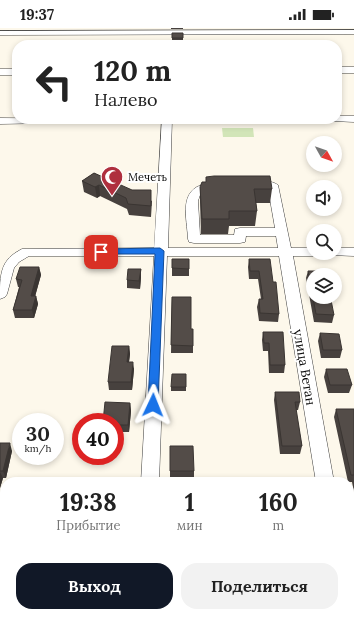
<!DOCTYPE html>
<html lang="ru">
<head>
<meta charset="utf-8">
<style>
  :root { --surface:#fff; --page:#f2f2f2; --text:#222; --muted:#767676; --accent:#111827 }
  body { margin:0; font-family:Lora,serif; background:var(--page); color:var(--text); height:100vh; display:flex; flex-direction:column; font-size:15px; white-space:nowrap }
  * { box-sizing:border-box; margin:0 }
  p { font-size:13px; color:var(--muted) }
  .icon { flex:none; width:22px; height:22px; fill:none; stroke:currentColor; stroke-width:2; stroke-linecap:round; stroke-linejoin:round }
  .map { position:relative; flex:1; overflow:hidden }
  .panel { position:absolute; left:0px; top:449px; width:354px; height:140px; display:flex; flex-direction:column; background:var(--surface); border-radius:16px 16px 0 0; box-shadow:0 2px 6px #0003 }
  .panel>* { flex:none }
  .top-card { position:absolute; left:12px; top:12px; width:330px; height:84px; border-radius:16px; box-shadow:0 2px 6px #0003; background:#fff; color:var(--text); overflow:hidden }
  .needle { width:26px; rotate:130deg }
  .tools { position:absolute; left:306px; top:108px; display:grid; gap:8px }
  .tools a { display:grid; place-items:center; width:36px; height:36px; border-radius:50%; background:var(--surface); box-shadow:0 2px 6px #0003; font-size:20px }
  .speed { position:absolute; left:12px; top:385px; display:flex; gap:8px; font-size:20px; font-weight:700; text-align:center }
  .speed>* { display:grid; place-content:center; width:52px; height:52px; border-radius:50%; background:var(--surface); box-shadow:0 2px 6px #0003; line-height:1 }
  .speed small { font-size:10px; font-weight:400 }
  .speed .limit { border:6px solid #d22; background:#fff; color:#111 }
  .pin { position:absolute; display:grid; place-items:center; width:34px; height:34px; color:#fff; margin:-17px; border-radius:8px; box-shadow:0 2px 6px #0006 }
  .me { position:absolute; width:44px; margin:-22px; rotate:2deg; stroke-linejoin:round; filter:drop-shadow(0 0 3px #0008) }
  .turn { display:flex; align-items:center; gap:14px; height:84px; padding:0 16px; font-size:18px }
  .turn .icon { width:52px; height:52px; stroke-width:2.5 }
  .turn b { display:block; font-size:28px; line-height:34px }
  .eta { display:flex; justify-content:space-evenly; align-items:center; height:68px; text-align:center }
  .eta b { font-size:24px; font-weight:700; line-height:28px }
  .button { display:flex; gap:8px; margin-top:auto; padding:8px 16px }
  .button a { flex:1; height:46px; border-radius:16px; background:var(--accent); color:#fff; font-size:16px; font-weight:700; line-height:46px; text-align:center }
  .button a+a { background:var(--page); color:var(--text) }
  .status { display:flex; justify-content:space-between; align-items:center; height:28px; padding:0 20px; background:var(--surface); direction:ltr }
  .status svg { height:11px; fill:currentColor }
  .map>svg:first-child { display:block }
  .green { fill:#d2e5b8 }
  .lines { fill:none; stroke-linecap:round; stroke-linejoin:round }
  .minor-casing { stroke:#3e3e3e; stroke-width:1 }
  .minor { fill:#fff; fill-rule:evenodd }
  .wall { fill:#47413e }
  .shaded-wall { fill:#3a3532 }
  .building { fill:#534c48; stroke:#3a3532 }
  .route { fill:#1a73e8; stroke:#114b97 }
  .labels { text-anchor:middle; stroke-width:4; stroke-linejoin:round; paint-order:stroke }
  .far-poi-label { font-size:11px; fill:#0b0b0b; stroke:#fff; text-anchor:start }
  .street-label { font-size:13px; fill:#0b0b0b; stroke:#fff }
</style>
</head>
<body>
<div class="status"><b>19:37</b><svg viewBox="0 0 49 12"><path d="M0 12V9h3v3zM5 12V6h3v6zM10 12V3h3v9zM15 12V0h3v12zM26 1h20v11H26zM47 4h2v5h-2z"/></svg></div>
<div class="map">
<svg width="354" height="589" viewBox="0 0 354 589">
  <rect width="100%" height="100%" fill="#fdf8eb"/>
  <path class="green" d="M222 100H253L254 109H223Z"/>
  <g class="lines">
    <g class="minor-casing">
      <path id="minor" d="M354 2V6L0 7V3Z
        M337 39H354V45H337Z
        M0 41H17V47H0Z
        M337 88H354V94L333 93 332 91H337Z
        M0 90 103 91 98 94 0 96Z
        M162 91H172L168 220H278L276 208H246L245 214 240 215H194L189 214 188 211C187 190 178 162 205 156 211 154 217 152 223 154L225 156 223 158 205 163 200 167 198 173 200 207H234L235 201 240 200H275L268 160 247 158 245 156 247 154C255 151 271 152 278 157L291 220H313V225H319L313 228H293L334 454H316L279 228H167L159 454H141L154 228H29L19 234 14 240 7 266 5 269 0 271C0 246 0 232 22 221L154 220Z
        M335 220H354V228L330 227 329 225H335Z
        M349 574 354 577V589H336L335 584H349Z
        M134 584H156L155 589H133Z"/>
    </g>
    <use href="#minor" class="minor"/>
  </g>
  <path class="wall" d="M171 0H183V1H171Z
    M172 5H183V13H172Z
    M94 145 152 173 151 189 129 187 127 181 100 168 97 170 84 164 82 153Z
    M200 159 272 161 270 175H256L257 183 255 198H229L228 206H201L200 173Z
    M189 231V248H172V240Z
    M249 231 273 254 279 286 278 294 259 293 257 279 259 271H261L258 251H249L248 239Z
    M39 239 41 247 35 268H36L38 276 34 290H15L13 282 19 259H18L16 251Z
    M141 241V249L140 261 127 260V252Z
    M308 243 323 272 334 287 332 295 314 294 306 250Z
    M172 269 191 301H193V325H171Z
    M263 304 285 337 284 345H269L268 323H263L262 312Z
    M320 305 342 322 340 330H321L318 313Z
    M129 318 130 326 129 334 134 341 132 362H109L108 354Z
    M326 341 352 357 349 365H328L324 349Z
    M186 346V363H171V359Z
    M275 364 300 374 298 382H296L302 418 300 426H280L274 372Z
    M130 375 131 383 129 404H115V394Z
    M336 381H354V464L352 454H348L334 389Z
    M0 415 12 423 6 450H3L0 460Z
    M170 418 194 443V450H170Z
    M291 584H329L330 589H292Z"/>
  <path class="shaded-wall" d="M99 157 100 168 97 170 95 159Z
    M39 239 41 247 33 276 31 268Z
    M141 241V249L140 261 139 253Z
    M36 268 38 276 34 290 32 282Z
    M129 318 130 326 128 341 127 334Z
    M133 334 134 341 132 362 131 354Z
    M130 375 131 383 129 404 128 397Z
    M10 415 12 423 6 450 3 443Z
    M0 444 3 450 0 460Z"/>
  <path class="building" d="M172 5H183V10H172Z
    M94 145 132 162H151V178L128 176 126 170 99 157 95 159 82 153Z
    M214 148H270L272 161H254L257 183H229V191H202L200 159 202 154H206V149Z
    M172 231H189V241L172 240Z
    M249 231H270L273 254H276L279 286 260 285 259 271H263L259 243H250Z
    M20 239H39L31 268H36L32 282H13L22 252 16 251Z
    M128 241H141L139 253 127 252Z
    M308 243H318V247H313V269H322L323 272H331L334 287 316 286Z
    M172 269H191V301H193V318L171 317Z
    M263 304H283L285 337H270L269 315H264Z
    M320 305 339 306 342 322H323Z
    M112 318H129L127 334H133L131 354H108Z
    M326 341H347L352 357H330Z
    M172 346H186V359H171Z
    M275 364H299L300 374H295L302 418H282Z
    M105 374 130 375 128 397H115V394H103Z
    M336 381H354V447H351Z
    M0 415H10L3 443H0Z
    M170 418H193L194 443H170Z
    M290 450H307V454H290Z
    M294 584H329L330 589H294Z"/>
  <path class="route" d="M160 220 164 223 158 377 153 381 148 377 155 226H101L97 224 101 221Z"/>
  <defs>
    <g id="mosque-pin" transform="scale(1.15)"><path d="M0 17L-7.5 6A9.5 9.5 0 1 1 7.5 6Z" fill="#af2f3e" stroke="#fff"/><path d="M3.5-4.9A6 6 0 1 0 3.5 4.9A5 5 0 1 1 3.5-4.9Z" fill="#fff"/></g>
  </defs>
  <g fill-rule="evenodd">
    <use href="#mosque-pin" x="112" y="149"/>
  </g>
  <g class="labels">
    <g class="far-poi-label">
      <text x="128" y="153">Мечеть</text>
    </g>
    <g class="street-label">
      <text transform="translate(305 339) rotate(80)" y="5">улица Ветан</text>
    </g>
  </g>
</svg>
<div class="tools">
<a><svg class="needle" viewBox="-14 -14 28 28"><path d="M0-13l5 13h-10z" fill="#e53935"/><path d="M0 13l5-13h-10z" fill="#767676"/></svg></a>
<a><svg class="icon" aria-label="sound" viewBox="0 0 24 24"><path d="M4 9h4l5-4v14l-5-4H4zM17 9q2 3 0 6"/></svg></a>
<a><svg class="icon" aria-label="search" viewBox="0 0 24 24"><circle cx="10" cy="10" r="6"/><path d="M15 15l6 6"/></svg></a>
<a><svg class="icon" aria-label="layers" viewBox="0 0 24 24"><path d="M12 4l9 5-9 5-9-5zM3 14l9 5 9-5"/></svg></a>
</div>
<div class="speed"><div>30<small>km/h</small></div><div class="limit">40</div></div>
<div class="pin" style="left:101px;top:224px;background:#d93025"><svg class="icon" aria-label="arrive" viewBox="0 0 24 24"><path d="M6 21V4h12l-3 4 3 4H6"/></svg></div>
<svg class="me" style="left:153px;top:377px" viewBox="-20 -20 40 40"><path d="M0-17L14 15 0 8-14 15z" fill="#1a73e8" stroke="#fff" stroke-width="4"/></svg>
<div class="top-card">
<div class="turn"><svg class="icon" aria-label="left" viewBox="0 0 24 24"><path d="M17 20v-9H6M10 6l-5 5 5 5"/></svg><div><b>120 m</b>Налево</div></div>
</div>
<section class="panel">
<div class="eta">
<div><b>19:38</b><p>Прибытие</p></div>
<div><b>1</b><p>мин</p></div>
<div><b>160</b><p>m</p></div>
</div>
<div class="button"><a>Выход</a><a>Поделиться</a></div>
</section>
</div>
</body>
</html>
